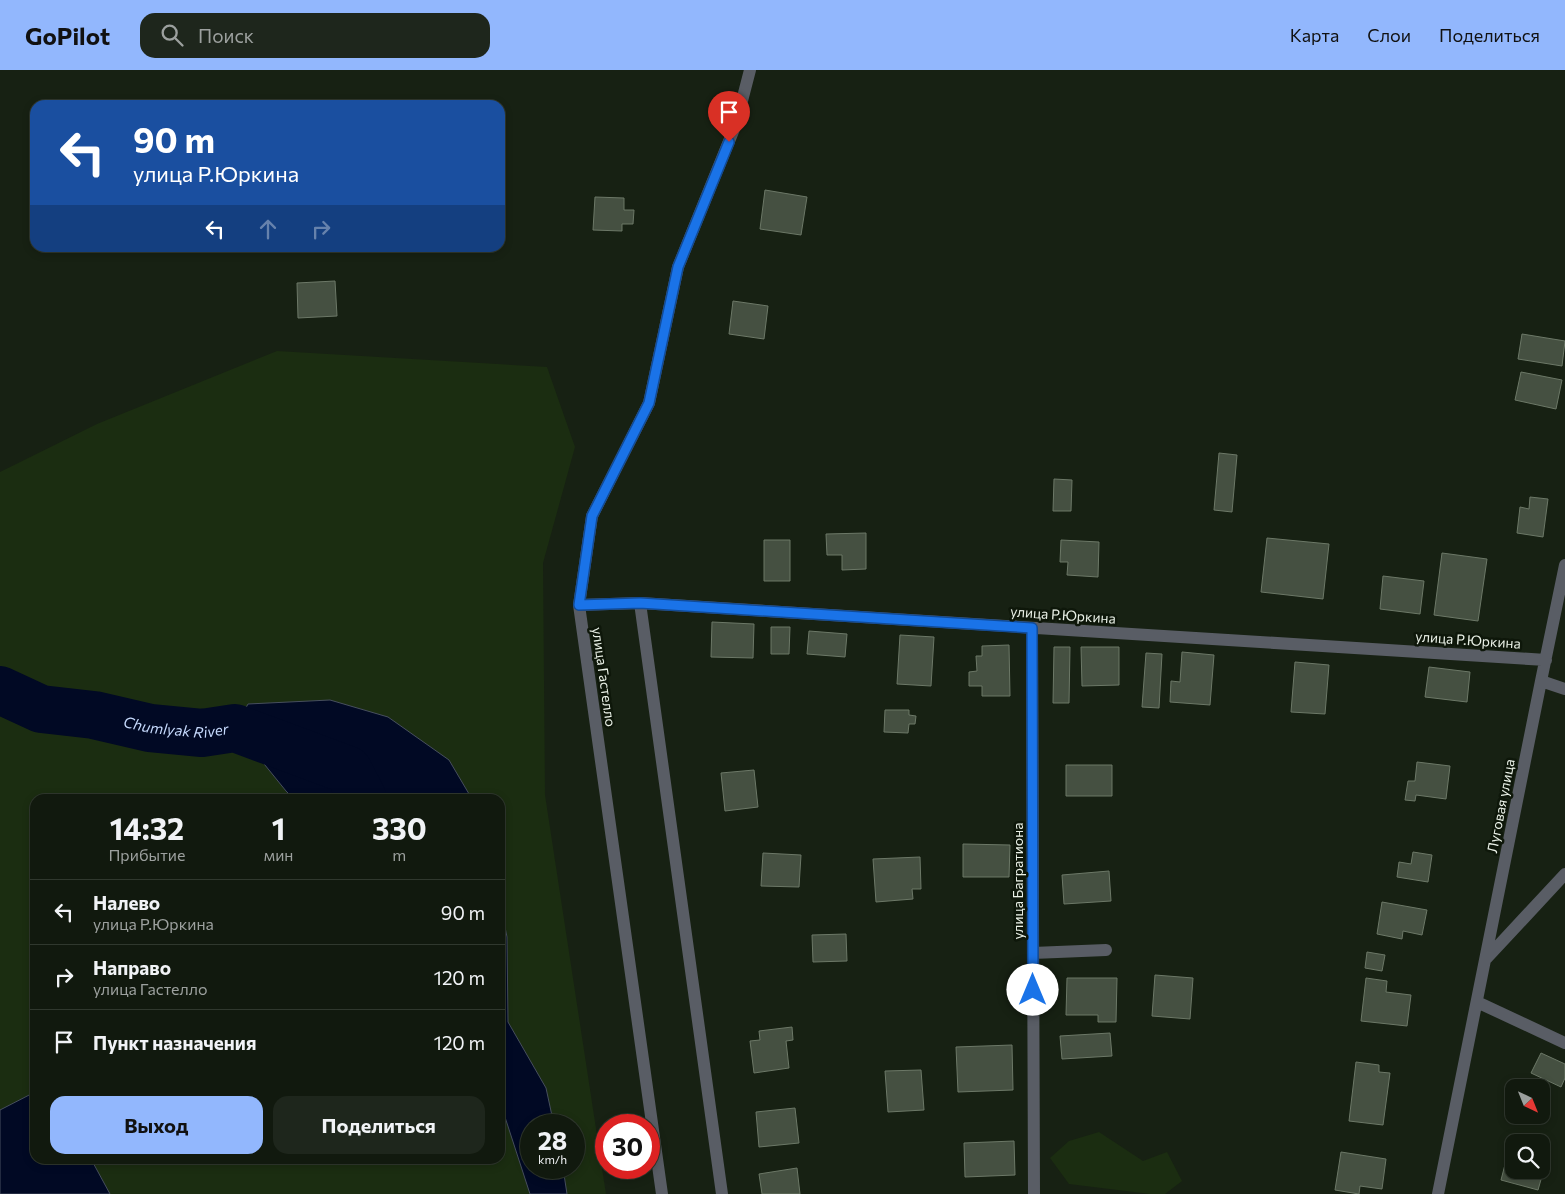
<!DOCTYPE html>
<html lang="ru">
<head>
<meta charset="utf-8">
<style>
  :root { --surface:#11190e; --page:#1e261c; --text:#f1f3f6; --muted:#9ca09e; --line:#30382e; --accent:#92b7fd }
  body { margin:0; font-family:Commissioner,sans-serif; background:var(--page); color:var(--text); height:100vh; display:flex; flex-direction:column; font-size:19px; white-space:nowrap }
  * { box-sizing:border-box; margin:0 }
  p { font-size:16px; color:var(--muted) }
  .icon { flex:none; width:28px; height:28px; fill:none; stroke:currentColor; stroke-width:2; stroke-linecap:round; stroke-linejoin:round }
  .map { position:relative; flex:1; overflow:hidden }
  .side { position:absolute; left:30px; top:724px; width:475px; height:370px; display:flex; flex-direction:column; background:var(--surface); border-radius:15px; box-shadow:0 2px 8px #0003,0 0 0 1px var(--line) }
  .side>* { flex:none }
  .hud { position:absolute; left:30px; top:30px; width:475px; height:152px; border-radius:15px; box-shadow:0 2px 8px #0003,0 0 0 1px var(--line); background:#1a4fa0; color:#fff; overflow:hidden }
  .needle { width:32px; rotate:137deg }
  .buttons { position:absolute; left:1505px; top:1009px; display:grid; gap:10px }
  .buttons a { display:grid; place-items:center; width:45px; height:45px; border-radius:10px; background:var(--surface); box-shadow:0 2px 8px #0003,0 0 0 1px var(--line); font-size:25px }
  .speed { position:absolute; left:520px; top:1044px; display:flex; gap:10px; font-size:25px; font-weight:700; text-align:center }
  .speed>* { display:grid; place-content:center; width:65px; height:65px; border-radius:50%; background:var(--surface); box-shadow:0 2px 8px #0003,0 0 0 1px var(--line); line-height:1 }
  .speed small { font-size:12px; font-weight:400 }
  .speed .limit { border:8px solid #d22; background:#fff; color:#111 }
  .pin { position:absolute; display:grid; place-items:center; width:42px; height:42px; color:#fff; margin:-51px -21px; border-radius:50% 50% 50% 0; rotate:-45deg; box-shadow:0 0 5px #0007 }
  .pin .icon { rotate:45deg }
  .me { position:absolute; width:55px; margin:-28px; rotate:0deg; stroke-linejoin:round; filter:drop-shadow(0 0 4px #0008) }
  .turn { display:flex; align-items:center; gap:18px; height:105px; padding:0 20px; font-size:22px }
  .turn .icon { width:65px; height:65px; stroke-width:2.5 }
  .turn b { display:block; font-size:35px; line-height:42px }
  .lanes { display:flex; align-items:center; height:48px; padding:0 20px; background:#0003; justify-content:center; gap:25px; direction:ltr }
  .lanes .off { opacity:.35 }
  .eta { display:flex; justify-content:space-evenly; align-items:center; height:85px; text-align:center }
  .eta b { font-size:30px; font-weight:700; line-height:35px }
  .action { display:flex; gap:10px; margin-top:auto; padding:10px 20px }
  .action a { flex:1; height:58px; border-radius:15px; background:var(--accent); color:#111; font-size:20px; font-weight:700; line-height:58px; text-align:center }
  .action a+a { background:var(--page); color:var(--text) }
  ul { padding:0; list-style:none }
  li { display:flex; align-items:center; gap:15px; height:65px; padding:0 20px; border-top:1px solid var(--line) }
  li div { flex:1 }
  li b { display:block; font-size:19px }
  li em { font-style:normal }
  header { display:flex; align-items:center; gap:30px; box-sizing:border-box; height:70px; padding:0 25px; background:var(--accent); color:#111 }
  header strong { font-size:24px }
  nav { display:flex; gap:28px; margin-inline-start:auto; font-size:18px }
  .search { width:350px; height:45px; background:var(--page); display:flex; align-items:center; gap:12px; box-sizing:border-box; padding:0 18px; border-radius:15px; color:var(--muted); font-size:19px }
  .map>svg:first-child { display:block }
  .green { fill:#1b2d11 }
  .water { fill:#010924; stroke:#474f5e }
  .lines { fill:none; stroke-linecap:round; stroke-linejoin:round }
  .river { stroke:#010924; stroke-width:48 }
  .building { fill:#455041; stroke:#6c7867 }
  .minor { stroke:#595d65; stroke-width:12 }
  .route-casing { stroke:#114b97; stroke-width:12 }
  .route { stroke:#1a73e8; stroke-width:9 }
  .labels { text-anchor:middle; stroke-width:5; stroke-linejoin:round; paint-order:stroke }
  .street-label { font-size:14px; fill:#eaf1e7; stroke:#0e170a }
  .water-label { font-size:15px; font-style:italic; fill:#c5d9fc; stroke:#0e170a }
</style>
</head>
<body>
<header>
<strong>GoPilot</strong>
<div class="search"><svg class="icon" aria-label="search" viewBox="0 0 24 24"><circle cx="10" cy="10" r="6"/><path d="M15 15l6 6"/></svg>Поиск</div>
<nav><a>Карта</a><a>Слои</a><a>Поделиться</a></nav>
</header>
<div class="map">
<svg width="1565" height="1124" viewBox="0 0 1565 1124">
  <rect width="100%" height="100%" fill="#172113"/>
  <path class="green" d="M277 281 547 297 575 377 543 493 545 725 606 1124H567L563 1098H574V1055H554L546 1018 508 952 507 867 500 832V729H472L449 690 235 657 286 721 294 729H35V1022L0 1040V402L97 354Z
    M500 1038 503 1041 530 1124H110L91 1089H500Z
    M1099 1062 1143 1091 1167 1082 1182 1111 1165 1124H1150L1069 1114 1050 1088 1069 1071Z"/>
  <path class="water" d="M330 630 388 647 449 690 472 729H294L286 721 235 658 248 634Z
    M500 832 507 867 508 952 546 1018 554 1055H531V1098H563L567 1124H530L503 1041 500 1038Z
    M35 1022V1089H91L110 1124H0V1040Z"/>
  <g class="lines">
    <path class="river" id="s1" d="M0 620 41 639 94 645 150 658 202 663 235 658 348 700 363 729"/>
  </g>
  <path class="building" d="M765 120 807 127 801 165 760 159Z
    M595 127 624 128V140H634L633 154H622V161L593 160Z
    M335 211 337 246 298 248 297 213Z
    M733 231 768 236 764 269 729 264Z
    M1522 264 1565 271 1562 296 1518 289Z
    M1521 302 1562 310 1556 339 1515 330Z
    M1219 383 1237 385 1232 442 1214 440Z
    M1054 409 1072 410 1071 441H1053Z
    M1530 427 1548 429 1543 467 1517 463 1520 437 1529 439Z
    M866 463V499L842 500V485H827L826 464Z
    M1267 468 1329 474 1323 529 1261 522Z
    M764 470H790V511H764Z
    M1061 470 1099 472 1098 507 1067 505 1068 492H1060Z
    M1442 483 1487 489 1478 551 1434 545Z
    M1383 506 1424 511 1420 544 1380 539Z
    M712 552 754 554 753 588 711 587Z
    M771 557H790L789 584H771Z
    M809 561 847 564 845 587 807 584Z
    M900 565 934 567 931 616 897 614Z
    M1009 575 1010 626H982V616H969V602L977 601 976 586H982V576Z
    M1054 577H1070L1069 633H1053Z
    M1081 577H1119V615L1082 616Z
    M1182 582 1214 585 1210 635 1170 632 1171 611 1180 612Z
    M1146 583 1162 584 1159 638 1142 637Z
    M1295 592 1329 595 1325 644 1291 642Z
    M1429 597 1470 602 1467 632 1425 627Z
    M885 640H909V645L916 646 915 654H909L908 663 884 662Z
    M1417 692 1450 696 1446 729 1416 725 1415 731 1405 730 1408 711H1415Z
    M1066 695H1112V726H1066Z
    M754 700 758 737 725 741 721 703Z
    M963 774 1010 775 1009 807H963Z
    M1413 782 1432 785 1428 812 1397 807 1399 792 1411 794Z
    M763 783 801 785 799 817 761 816Z
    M920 787 921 819H912L913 829 876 832 873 789Z
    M1109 801 1111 831 1064 834 1062 805Z
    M1382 832 1427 840 1422 865 1403 861 1402 869 1377 864Z
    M846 864 847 891 813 892 812 865Z
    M1367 882 1385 885 1382 901 1365 898Z
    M1155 905 1193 908 1190 949 1152 946Z
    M1067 908H1117L1116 952H1098V945H1066Z
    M1366 908 1387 911 1386 922 1411 925 1407 956 1361 951Z
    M792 957 793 970 786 971 789 998 754 1003 750 971 760 970 759 961Z
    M1110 963 1112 986 1062 989 1060 966Z
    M1012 975 1013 1020 958 1022 956 977Z
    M1541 983 1565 994V1008L1561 1017 1531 1003Z
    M1356 992 1379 995V1002L1390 1003 1383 1055 1349 1051Z
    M921 1000 924 1040 888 1042 885 1001Z
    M795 1038 799 1073 759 1077 756 1042Z
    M1014 1071 1015 1105 965 1107 964 1073Z
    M1341 1082 1386 1089 1382 1119 1360 1116 1359 1124 1335 1120Z
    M1508 1083 1514 1084V1100H1541V1083L1548 1085 1538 1120 1501 1110Z
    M797 1098 800 1124H762L759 1104Z"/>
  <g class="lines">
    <path class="minor" d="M640 533 722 1124
      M579 535 640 533 1546 590
      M1032 558 1034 1124
      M1541 611 1565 495
      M1033 883 1106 880
      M1485 890 1565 804
      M1477 932 1565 973
      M662 1124 579 535 592 446 649 333 678 197 736 54 750 0
      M1438 1124 1541 611 1565 619"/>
  </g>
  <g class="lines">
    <g class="route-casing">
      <path id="route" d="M729 72 678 197 649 333 592 446 579 535 640 533 1032 558 1033 920"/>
    </g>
    <use href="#route" class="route"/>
  </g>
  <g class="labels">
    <g class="street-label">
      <text transform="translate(1063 545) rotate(4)" y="5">улица Р.Юркина</text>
      <text transform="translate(1468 570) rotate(4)" y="5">улица Р.Юркина</text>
      <text transform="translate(604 607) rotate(82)" y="5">улица Гастелло</text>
      <text transform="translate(1501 736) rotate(-79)" y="5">Луговая улица</text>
      <text transform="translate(1018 811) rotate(-90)" y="5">улица Багратиона</text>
    </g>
    <g class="water-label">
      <text dy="5" stroke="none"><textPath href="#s1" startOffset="182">Chumlyak River</textPath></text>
    </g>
  </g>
</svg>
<div class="buttons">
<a><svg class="needle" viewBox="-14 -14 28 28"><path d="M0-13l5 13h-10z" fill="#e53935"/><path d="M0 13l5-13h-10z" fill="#9ca09e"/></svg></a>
<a><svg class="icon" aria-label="search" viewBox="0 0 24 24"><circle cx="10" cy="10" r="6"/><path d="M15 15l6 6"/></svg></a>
</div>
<div class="speed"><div>28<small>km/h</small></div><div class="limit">30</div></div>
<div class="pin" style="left:729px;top:72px;background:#d93025"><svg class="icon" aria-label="arrive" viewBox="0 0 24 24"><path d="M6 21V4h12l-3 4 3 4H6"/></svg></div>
<svg class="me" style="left:1033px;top:920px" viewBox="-20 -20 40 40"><circle r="19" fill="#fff"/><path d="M0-13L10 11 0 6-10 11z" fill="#1a73e8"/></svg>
<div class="hud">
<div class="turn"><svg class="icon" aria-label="left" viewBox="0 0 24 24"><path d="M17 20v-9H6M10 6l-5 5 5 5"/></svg><div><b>90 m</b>улица Р.Юркина</div></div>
<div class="lanes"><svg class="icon" aria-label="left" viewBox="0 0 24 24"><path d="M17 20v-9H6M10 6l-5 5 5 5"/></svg><svg class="icon off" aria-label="ahead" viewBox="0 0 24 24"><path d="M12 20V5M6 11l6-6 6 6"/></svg><svg class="icon off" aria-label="right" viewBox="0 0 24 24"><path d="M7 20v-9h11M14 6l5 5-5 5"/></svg></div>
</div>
<section class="side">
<div class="eta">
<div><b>14:32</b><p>Прибытие</p></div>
<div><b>1</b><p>мин</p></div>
<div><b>330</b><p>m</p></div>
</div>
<ul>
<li><svg class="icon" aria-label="left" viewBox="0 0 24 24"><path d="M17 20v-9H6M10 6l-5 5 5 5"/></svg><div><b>Налево</b><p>улица Р.Юркина</p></div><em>90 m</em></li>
<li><svg class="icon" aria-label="right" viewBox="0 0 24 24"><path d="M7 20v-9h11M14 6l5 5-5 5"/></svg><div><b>Направо</b><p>улица Гастелло</p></div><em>120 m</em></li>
<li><svg class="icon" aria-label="arrive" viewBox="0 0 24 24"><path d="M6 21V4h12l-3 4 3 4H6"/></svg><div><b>Пункт назначения</b></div><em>120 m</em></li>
</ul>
<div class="action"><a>Выход</a><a>Поделиться</a></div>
</section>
</div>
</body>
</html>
